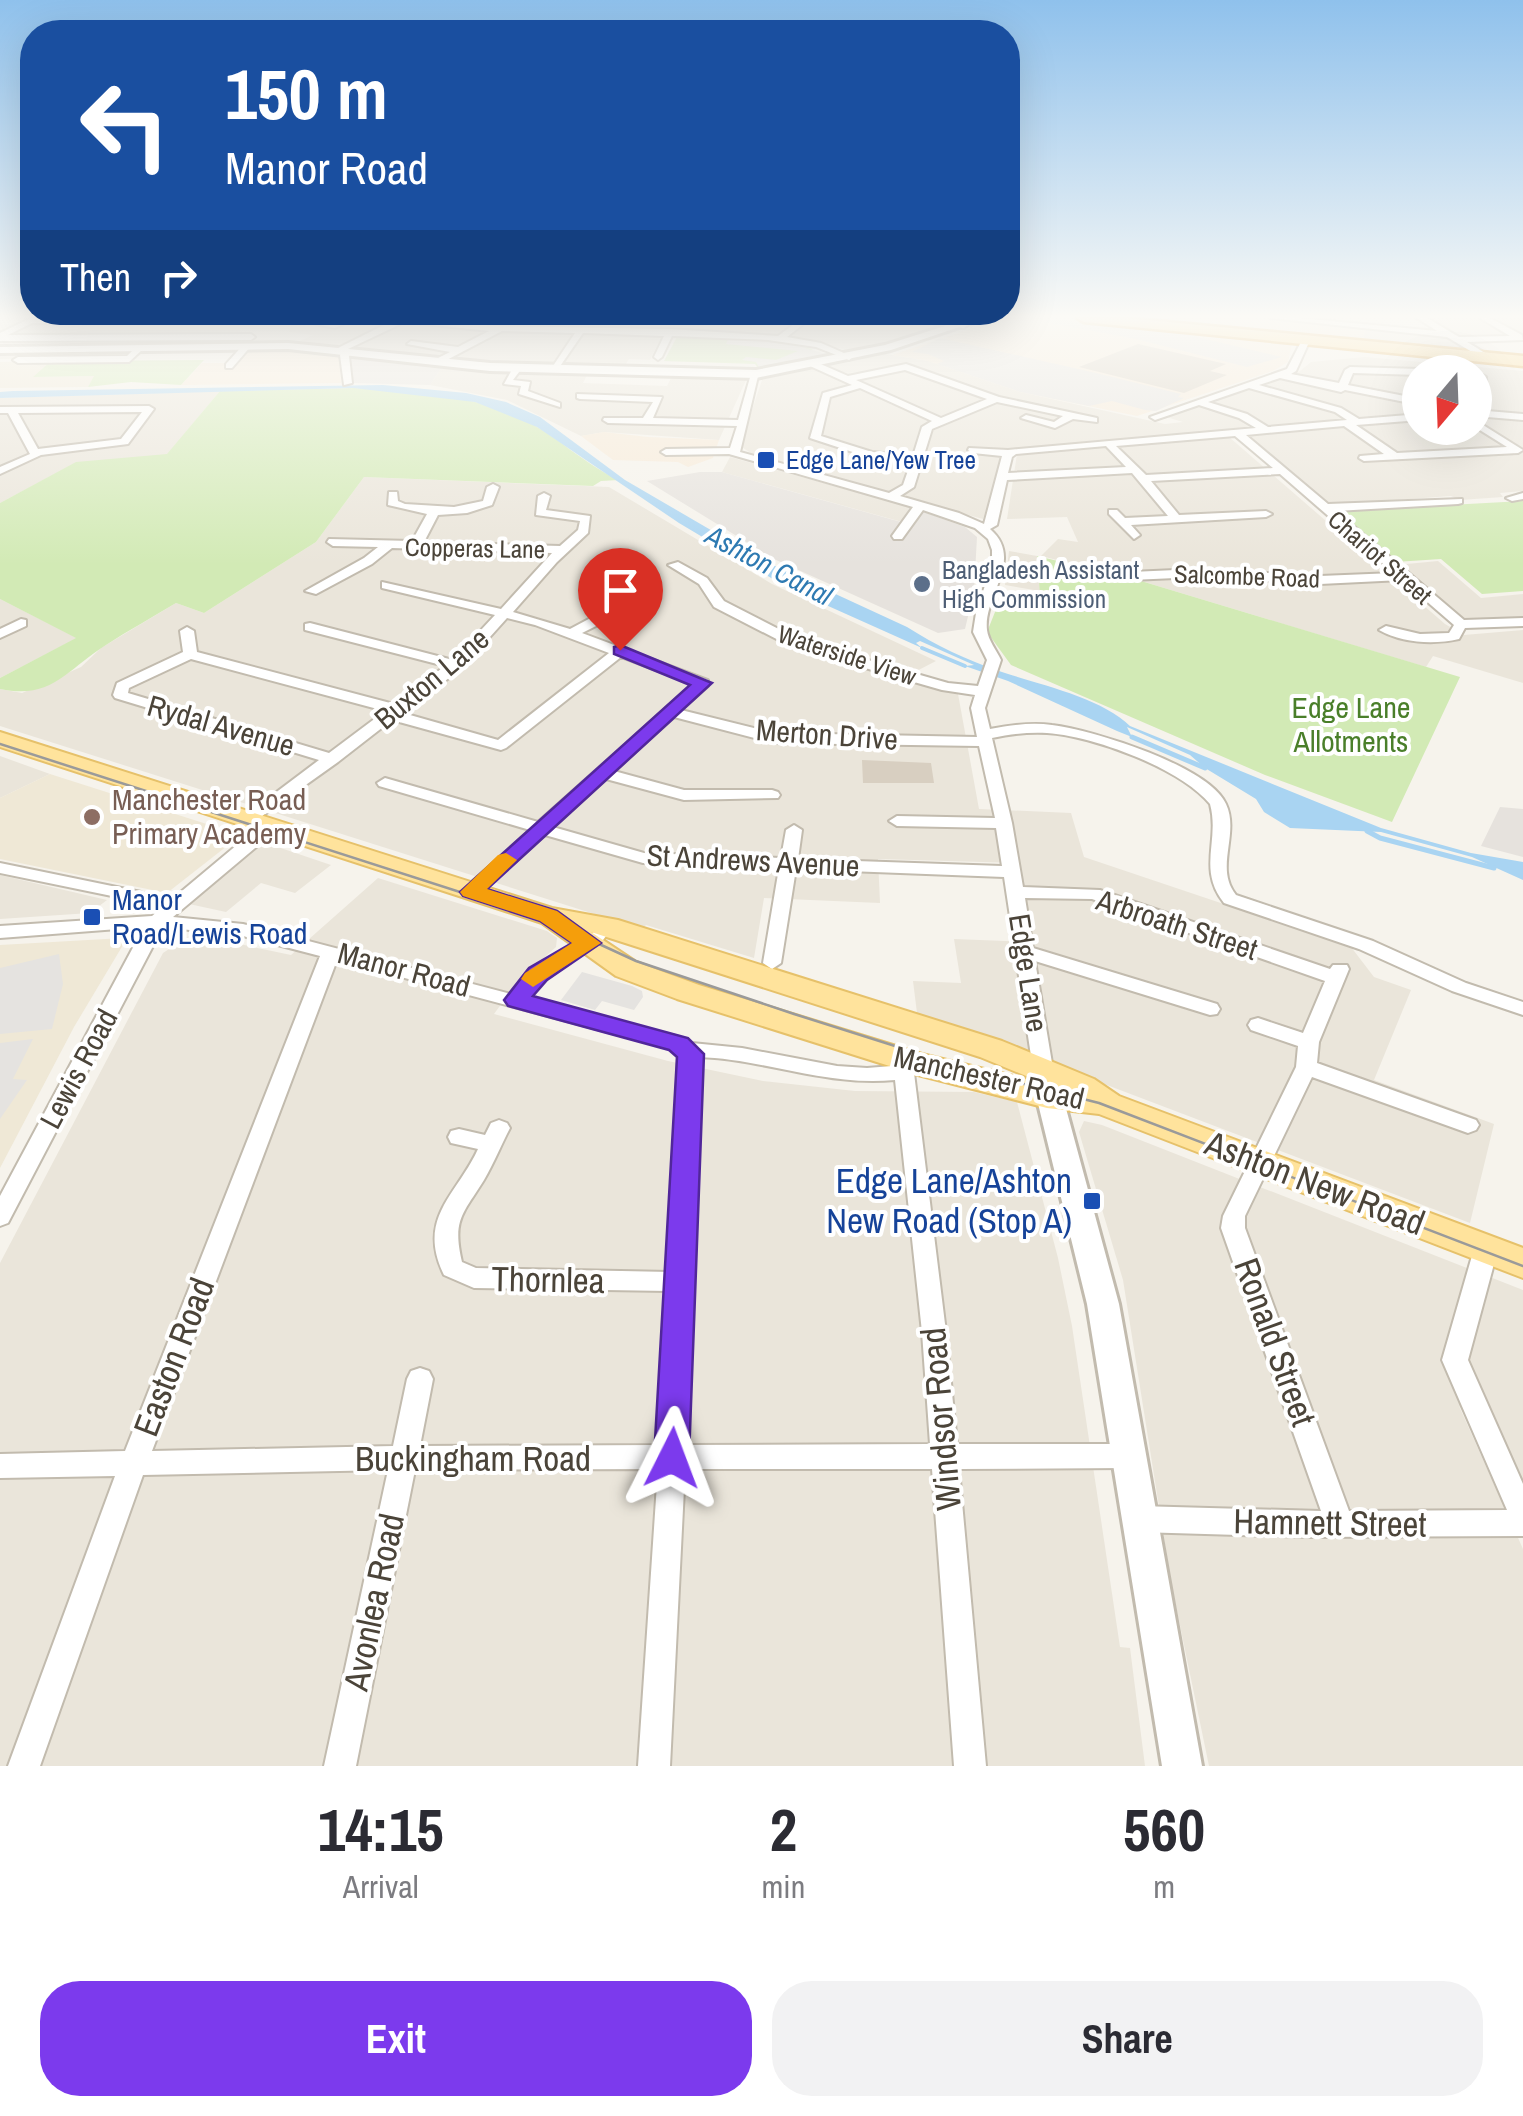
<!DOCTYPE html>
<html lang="en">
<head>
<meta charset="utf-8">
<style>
  :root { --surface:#fff; --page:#f2f2f3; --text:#2b2b33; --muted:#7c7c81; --accent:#7c3aed }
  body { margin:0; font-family:"Archivo Narrow",sans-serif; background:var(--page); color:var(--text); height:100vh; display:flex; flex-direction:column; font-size:38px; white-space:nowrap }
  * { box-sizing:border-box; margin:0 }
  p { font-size:32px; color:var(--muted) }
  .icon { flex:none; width:55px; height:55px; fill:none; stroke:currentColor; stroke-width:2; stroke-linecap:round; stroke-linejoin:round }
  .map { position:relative; height:1766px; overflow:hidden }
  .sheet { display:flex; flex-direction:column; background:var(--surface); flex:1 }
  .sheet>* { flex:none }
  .hud { position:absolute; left:20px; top:20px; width:1000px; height:305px; border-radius:40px; box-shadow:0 10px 40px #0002; background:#1a4fa0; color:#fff; overflow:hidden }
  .needle { width:65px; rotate:199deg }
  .controls { position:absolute; left:1402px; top:355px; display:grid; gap:20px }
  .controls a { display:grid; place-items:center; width:90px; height:90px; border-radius:50%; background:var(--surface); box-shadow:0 10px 40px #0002; font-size:50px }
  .pin { position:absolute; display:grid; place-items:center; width:85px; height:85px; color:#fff; margin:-102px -42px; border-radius:50% 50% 50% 0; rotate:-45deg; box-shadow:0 0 10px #0007 }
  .pin .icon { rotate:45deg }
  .me { position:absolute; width:110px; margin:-55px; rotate:3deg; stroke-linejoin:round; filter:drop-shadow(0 0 8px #0008) }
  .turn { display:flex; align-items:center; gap:35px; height:210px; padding:0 40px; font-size:45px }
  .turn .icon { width:130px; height:130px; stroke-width:2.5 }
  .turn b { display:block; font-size:70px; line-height:85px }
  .then { display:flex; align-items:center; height:95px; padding:0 40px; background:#0003; gap:20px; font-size:38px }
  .eta { display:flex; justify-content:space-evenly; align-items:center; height:170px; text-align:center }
  .eta b { font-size:60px; font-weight:700; line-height:70px }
  .primary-button { display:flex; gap:20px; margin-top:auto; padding:20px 40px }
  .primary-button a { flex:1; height:115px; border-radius:40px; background:var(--accent); color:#fff; font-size:40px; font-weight:700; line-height:115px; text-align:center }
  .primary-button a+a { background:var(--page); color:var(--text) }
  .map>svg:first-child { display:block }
  .residential { fill:#eae5da }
  .commercial { fill:#f7ead8 }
  .industrial { fill:#e6e2dd }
  .education { fill:#efe8d6 }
  .green { fill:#d2eab5 }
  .parking { fill:#e5e3e0 }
  .water { fill:#a9d4f2 }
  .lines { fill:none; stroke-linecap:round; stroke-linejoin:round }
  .stream-far1 { stroke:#a9d4f2; stroke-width:4 }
  .stream { stroke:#a9d4f2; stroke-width:5 }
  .building { fill:#d8cfc1 }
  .minor-casing { stroke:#c2bbae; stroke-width:4 }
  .tertiary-casing { stroke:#c2bbae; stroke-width:6 }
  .primary-casing { stroke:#e6c16a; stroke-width:4 }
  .trunk-casing { stroke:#e0a43c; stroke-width:5 }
  .minor { fill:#fff; fill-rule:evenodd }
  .tertiary { fill:#fff; fill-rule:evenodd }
  .primary { fill:#ffe39c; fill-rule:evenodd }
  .trunk { fill:#ffd985; fill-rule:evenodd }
  .tram { stroke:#9a9a9a; stroke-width:2.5 }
  .route { fill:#7c3aed; stroke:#51269a; stroke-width:2.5 }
  .slow { fill:#f59e0b }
  .transit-dot { fill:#1a4fb4; stroke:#fff; stroke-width:4 }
  .service-dot { fill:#5c6f8a; stroke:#fff; stroke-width:4 }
  .education-dot { fill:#8d6e63; stroke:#fff; stroke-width:4 }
  .labels { text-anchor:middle; stroke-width:8; stroke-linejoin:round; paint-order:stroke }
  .far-transit-label { font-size:25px; fill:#164399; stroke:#fff; text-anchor:start }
  .far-street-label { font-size:25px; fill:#4b4439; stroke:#fff }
  .far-service-label { font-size:25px; fill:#4e5e75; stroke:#fff; text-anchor:start }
  .far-water-label { font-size:28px; font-style:italic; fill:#2e7ab2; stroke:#fff }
  .street-label { font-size:30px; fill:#4b4439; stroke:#fff }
  .park-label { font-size:30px; fill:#4a7f2a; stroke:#fff }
  .education-label { font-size:30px; fill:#785e54; stroke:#fff; text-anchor:start }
  .transit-label { font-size:30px; fill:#164399; stroke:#fff; text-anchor:start }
  .near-transit-label { font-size:35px; fill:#164399; stroke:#fff; text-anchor:end }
  .near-street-label { font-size:35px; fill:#4b4439; stroke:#fff }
</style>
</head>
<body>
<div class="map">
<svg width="1523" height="1766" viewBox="0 0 1523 1766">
  <rect width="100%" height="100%" fill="#f6f3ec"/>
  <path class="residential" d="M36 318H240V337L136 347 124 358 0 359V320L5 325Z
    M293 318H876L948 325 853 352 800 338 664 331 650 360 629 359 624 367 491 365 296 343 313 335 289 332Z
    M1426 318H1523V334L1453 335Z
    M1365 329 1442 336 1471 353 1363 342Z
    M880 353 928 361 1020 392 1165 424 1183 422 1163 416 1253 389 1300 371 1311 362 1365 357 1523 371V414L1475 409V372H1420V412L1221 430 1445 624 1464 635 1523 630V683L1433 656 1426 667 1141 581 1041 556 1058 539 1078 542 1067 517 1007 519 1017 454 1122 445 1118 440 1005 449 983 519 757 457 740 446 763 377Z
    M444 364 588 373 583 383 667 386 673 374 747 378 719 440 604 432 581 436 507 400 430 385Z
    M220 391 167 455 76 463 0 503V398Z
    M1479 414 1523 419V491L1500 493 1503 497 1460 500 1451 496 1328 505 1243 433 1420 419V428H1475V415Z
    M730 457 910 507 902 522 722 472Z
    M364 477 609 487 772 584 936 661 905 677 958 694 979 809 1071 813 1084 857 1351 947 1374 977 1411 990 1374 1080 1494 1124 1470 1223 917 1013 913 981 961 983 954 939 1034 942 1020 863 878 859 880 903 764 898 754 958 646 925 642 929 0 726V689L22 693 81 667 101 648 176 603 204 613 316 542Z
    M1009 551 1037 556 1040 591 1005 585Z
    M1438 561 1481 598 1523 594V624L1467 628 1396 565Z
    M0 599 77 638 0 678Z
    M0 756 50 774 0 798Z
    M263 842 331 865 295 893 261 883 226 912 189 904Z
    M0 875 107 900 90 913 0 919Z
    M378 878 547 931 557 938 556 947 518 981 494 1014 668 1061 763 1081 855 1091 974 1092 1017 1102 1058 1258 1072 1326 1120 1647 1130 1648 1145 1766H0V1263L163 953 192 934 291 955Z
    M1084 1121 1102 1125 1523 1290V1500L1459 1406 1523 1549V1766H1209L1171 1582 1123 1280 1079 1132Z"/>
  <path class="commercial" d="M1003 318H1043L1292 344 1288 362 1273 371 1137 416 1020 392 928 361 892 355Z
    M1118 318H1255L1365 329 1363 342Z
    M251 348 339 352 341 383 181 385 202 363H238Z
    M604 432 648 437 719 440 713 458 688 467 678 462 613 460 581 436Z"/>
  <path class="industrial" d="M347 355 444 364 430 385 353 383Z
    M700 472H722L901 522 910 507 965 527 977 537 974 591 965 629 938 633 774 559 647 481Z
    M1500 807 1523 809V857L1481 846Z"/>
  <path class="education" d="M51 361 35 377 95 376 88 387 0 388V362Z
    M50 774 241 835 167 893 0 859V798Z
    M123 938V945L74 1027 0 1168V945Z"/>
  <path class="green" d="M678 335 740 337 813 349 760 370 755 364 664 361Z
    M204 360 181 385 131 382 88 387 94 376 33 377 51 361Z
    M354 388C409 391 470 394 521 418 556 435 584 464 619 480L601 481 593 486 364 477 316 542 204 613 176 603C153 617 129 630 106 645 67 669 53 700 0 689V678L76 638 0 599V503L76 462 167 454 220 391Z
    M1523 501V591L1482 594 1441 559 1395 562 1338 511Z
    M1037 556 1141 581 1460 677 1392 822 1265 775 1011 665 987 632 1003 592 1056 602 1040 595Z"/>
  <path class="parking" d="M1053 319 1180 333 1282 357 1247 367 1136 339 1044 322Z
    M746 338 784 342 833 356 760 370 756 362 742 360 746 357 776 360 798 351 726 344 728 340Z
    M940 338 1096 373 1181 394 1178 397 1184 398 1156 411 1145 410 1112 401 1089 406 1020 392 937 364 944 361 928 354 912 352Z
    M59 954 63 984 52 1029 0 1034V968Z
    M582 972 632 986 642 991 643 997 634 1010 602 1001 595 1010 561 1000Z
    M33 1039 13 1079 27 1080 0 1119V1043Z"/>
  <path class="water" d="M383 385 466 393 506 402 540 417 625 480 764 561 907 627C935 645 967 660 999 671 1037 684 1101 697 1130 726L1381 828 1471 853 1523 862V880L1472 857 1381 832 1290 828 1264 812 1256 799 1205 768 1190 755 1127 727 1132 737 1117 731 1008 681 965 666 974 665 920 641 916 643 922 648 788 588 679 523 537 427 475 402 353 388 0 398V392L13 391Z"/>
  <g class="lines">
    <path class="stream-far1" d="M922 648 965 666"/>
    <path class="stream" d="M1132 737 1205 768
      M1367 831 1380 838 1494 868"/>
  </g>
  <path class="building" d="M1138 344 1226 364 1210 371 1227 375 1184 393 1079 367Z
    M862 760 931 763 934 783H863Z"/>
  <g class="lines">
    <g class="minor-casing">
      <path id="minor" d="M31 318 255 320 251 323H32L8 335 251 334 255 337 251 340 0 341V333Z
        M345 318H356L335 328 315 324 334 322Z
        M390 318 497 326 670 329 778 336 802 318H811L787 337 821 343 853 357 849 360 816 347 768 340 672 336 662 357 658 360 654 357 664 336 583 333 556 372 551 369 575 333 502 331 439 364 436 359 450 352 407 344 411 341 458 347 489 331 405 322 348 349 353 351 349 356 352 383 344 385 340 355 344 350 338 353 334 350 394 320Z
        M895 318H921L968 325 964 328Z
        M1270 318H1299L1437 331 1417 318H1427L1459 337 1510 336 1480 318H1490L1522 335 1523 340 1467 342 1490 356 1487 361 1447 337Z
        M1306 337 1310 340 1296 371 1291 374 1339 383 1345 370 1350 367 1420 369 1425 372 1420 375 1353 373 1348 385 1420 399V405L1345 390 1341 392 1280 378 1259 385 1341 408 1359 419 1420 414V420L1356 425 1397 453 1507 447 1475 427V420L1523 450 1518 453 1364 461 1359 458 1360 456 1384 454 1344 426 1246 435 1328 504 1462 499V503L1458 504 1336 511 1464 620 1523 618V626L1465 628 1459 639C1433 645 1402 643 1379 630L1386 626 1420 634 1449 633 1454 625 1402 580 1320 584 1198 577 1131 580 1087 567 1093 563 1131 572 1198 569 1320 576 1394 573 1280 474 1151 481 1179 515 1266 511 1272 514 1266 517 1131 525 1140 535 1134 539 1109 514V510H1117L1125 518 1168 516 1132 473 1007 480 997 525 990 529C1025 559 983 596 987 630 988 640 997 651 1001 660L985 708 990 729C1011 725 1032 722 1052 725 1093 730 1209 766 1226 804 1240 834 1214 868 1236 895L1373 941 1466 983 1523 1002V1015L1452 991 1359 949 1224 903C1197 869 1220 841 1210 804 1180 768 1093 736 1047 733 1029 732 1010 734 992 738L1012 823 1023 887 1100 890 1330 969 1333 965H1347L1349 969 1319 1042 1317 1063 1476 1120 1479 1125 1476 1130 1468 1133 1312 1077 1245 1216V1228L1349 1511 1507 1510 1442 1360 1474 1249 1478 1242 1486 1240 1494 1242 1498 1249 1468 1360 1523 1484V1536L1309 1537 1138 1532 1128 1528 1124 1519 1128 1510 1138 1506 1321 1511 1221 1228 1223 1216 1296 1067 1298 1046 1251 1030 1248 1025 1251 1020 1258 1018 1303 1033 1325 981 1092 899 1025 898 1033 948 1217 1004 1220 1009 1217 1014 1210 1015 1035 961 1053 1069 1050 1074H1036L1033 1069 1004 877 796 869 781 963 772 969 763 963 779 868 643 863 545 835 477 896 471 897 462 892 465 888 530 830 379 786 377 783 385 778 538 822 693 684 621 657 506 748 501 750 392 720 338 762 248 826 240 821 242 818 319 760 115 698 113 695 117 683 183 652 180 631 187 627 194 631 197 652 394 704 445 666 305 630V624L310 623 453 660 495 615 382 588V582L501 609 552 553 392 548 372 564 316 594 305 591 364 558 378 547 333 546 327 542 329 539 412 541 427 514 388 505 389 492H397L398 501 405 504 454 507 483 501 487 487 493 484 499 487 492 505 467 513 438 515 424 542 560 546 578 530 580 521 536 515 538 496 544 493 550 496 546 510 590 516 588 533 557 562 513 612 570 629 600 613 619 597H629V603L610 619 582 633 708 680V686L681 710 774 733 977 737 971 708 975 695 942 690 792 647 714 607 699 584 668 565 678 562 707 578 724 601 802 641 948 683 978 686 987 660 973 632 976 613 992 564V550L988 539 975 528 923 510 902 539H894L892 536 913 507 729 454 666 455 661 452 666 449 730 448 737 426 608 423 603 420 604 418H643L653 402 580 399 577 398V394L662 397 653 418 738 420 751 374 759 372 740 452 889 493 903 485 911 462 871 458 810 438 823 393 852 385 810 366V362H816L848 376 906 364 999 397 1097 418V422L1073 419 1055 428 1021 418 1026 415 1054 422 1063 416 997 402 932 429 914 487 900 496 959 513 984 524 1002 456 973 453 968 450 969 448 1008 450 1256 428 1239 418 1199 405 1155 420 1150 417 1287 369 1302 340ZM905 370 987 399 941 418 856 380ZM860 388 932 421 922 427 913 456 872 452 821 436 830 397ZM1249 388 1335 412 1347 420 1268 427 1247 414 1208 402ZM1235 436 1273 468 1146 475 1116 446ZM1106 446 1126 467 1008 473 1012 457 1016 454ZM507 618 535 625 609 653 498 740 403 713 462 668ZM191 659 385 711 329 753 128 693 129 688ZM674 717 774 743 979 746 995 818 897 816 889 821 897 826 996 828 1002 866 798 859 802 830 794 825 786 830 781 858 644 853 553 827 606 779 684 800 778 798 780 795 778 792 772 790H684L614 771Z
        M244 344 251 346 232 368H226V364Z
        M136 347 143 349 129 362 18 363 13 360 18 357 127 356Z
        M514 366 522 368 513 380 530 382 528 391 560 403V407L519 394 521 386 504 384Z
        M1481 374 1486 377 1487 411 1523 414V420L1475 416 1476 377Z
        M149 406 154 409 128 444 41 455 0 474V467L30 454 8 413H0V407ZM142 412 121 439 38 449 18 413Z
        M1523 493V499L1512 501 1506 498Z
        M21 619 26 620V626L0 638V629Z
        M268 823 274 824 276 828 274 832 173 917 243 924 511 994 531 970 597 930 606 936 603 940 545 978 528 998 679 1037 692 1043 742 1048 837 1066 867 1068 892 1066 918 1057 925 1059 928 1064 925 1069 914 1073 946 1332 957 1444H1127L1136 1447 1140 1456 1136 1465 1127 1468 959 1469 986 1766H954L932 1469H685L670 1766H638L658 1469 415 1470 356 1766H324L388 1470 143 1475 40 1766H8L115 1476 0 1478V1454L125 1451 320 956 243 936 163 927 8 1223 0 1226V1196L144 927 0 938V926L152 916 262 824ZM337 960 672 1049 678 1053 670 1272 476 1268 462 1262C452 1219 463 1214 484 1180 494 1163 501 1145 510 1128L507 1123 499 1120 491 1123 485 1135 459 1129 451 1131 448 1137 451 1143 478 1149C457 1195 416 1218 444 1275L474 1288 669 1291 659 1445 420 1446 433 1379 429 1371 420 1368 411 1371 407 1379 393 1446 152 1451ZM698 1057C765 1059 827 1087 895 1080L922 1332 930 1444 686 1445 694 1282Z
        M0 863 141 892 150 897 141 902 0 873Z"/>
    </g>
    <g class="tertiary-casing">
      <path id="tertiary" d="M970 318H986L891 350 756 378 490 371 288 349 0 353V347L288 343 490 363 756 370 885 345Z
        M1045 1070 1054 1072 1058 1079 1119 1304 1202 1766H1162L1087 1304 1032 1079 1036 1072Z"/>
    </g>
    <g class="primary-casing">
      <path id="primary" d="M0 732 552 908 618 920 1002 1041 1094 1079 1119 1096 1523 1248V1278L1099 1114 1047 1108 918 1075 677 999 616 976 542 923 0 747ZM591 932 980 1057 1043 1083 922 1054 699 985 636 962Z"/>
    </g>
    <g class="trunk-casing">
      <path id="trunk" d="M1077 318H1127L1523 356V366L1084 322Z"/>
    </g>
    <use href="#minor" class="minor"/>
    <use href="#tertiary" class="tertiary"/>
    <use href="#primary" class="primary"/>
    <use href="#trunk" class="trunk"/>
    <path class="tram" d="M0 744 547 920 636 961 794 1014 980 1073 1099 1103 1523 1266"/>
  </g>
  <linearGradient id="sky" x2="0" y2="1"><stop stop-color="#8fc1ec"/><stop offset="0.56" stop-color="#fbfaf6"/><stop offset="1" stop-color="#fbfaf6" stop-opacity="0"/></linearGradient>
  <rect width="1523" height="565" fill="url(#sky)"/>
  <path class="route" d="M620 645 712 683 487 889 557 911 601 943 547 980 533 996 688 1038 704 1054 689 1458 684 1469 672 1473 659 1469 654 1458 677 1057 669 1050 508 1006 504 1000 529 968 572 943 540 921 463 896 460 892 690 685 614 654V647Z"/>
  <path class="slow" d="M506 853 517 860 487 889 557 911 601 943 533 987 521 979 525 973 572 943 540 921 463 896 460 892 498 855Z"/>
  <g class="transit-dot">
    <rect x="756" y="450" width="20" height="20" rx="5"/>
    <rect x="82" y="907" width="20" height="20" rx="5"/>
    <rect x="1082" y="1191" width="20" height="20" rx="5"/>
  </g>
  <circle class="service-dot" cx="922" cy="584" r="10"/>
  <circle class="education-dot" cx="92" cy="817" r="10"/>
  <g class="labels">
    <g class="far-transit-label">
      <text x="786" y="469">Edge Lane/Yew Tree</text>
    </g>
    <g class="far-street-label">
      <text transform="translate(475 548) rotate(1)" y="9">Copperas Lane</text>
      <text transform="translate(1380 557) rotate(41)" y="9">Chariot Street</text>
      <text transform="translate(1247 576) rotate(2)" y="9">Salcombe Road</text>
      <text transform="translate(847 655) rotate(18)" y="9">Waterside View</text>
    </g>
    <g class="far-service-label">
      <text x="942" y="579">Bangladesh Assistant<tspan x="942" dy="29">High Commission</tspan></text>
    </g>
    <g class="far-water-label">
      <text transform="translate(769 565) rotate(28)" y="10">Ashton Canal</text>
    </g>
    <g class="street-label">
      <text transform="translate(432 679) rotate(-40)" y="10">Buxton Lane</text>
      <text transform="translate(221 726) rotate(16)" y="10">Rydal Avenue</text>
      <text transform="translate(827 735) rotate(4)" y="10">Merton Drive</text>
      <text transform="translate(753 861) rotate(3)" y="10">St Andrews Avenue</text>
      <text transform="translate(1177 925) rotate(18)" y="10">Arbroath Street</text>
      <text transform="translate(404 970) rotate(15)" y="10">Manor Road</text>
      <text transform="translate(1028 973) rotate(81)" y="10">Edge Lane</text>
      <text transform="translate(79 1069) rotate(-62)" y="10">Lewis Road</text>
      <text transform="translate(989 1078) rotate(13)" y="10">Manchester Road</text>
    </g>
    <g class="park-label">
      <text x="1351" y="718">Edge Lane<tspan x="1351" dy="34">Allotments</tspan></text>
    </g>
    <g class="education-label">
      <text x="112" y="810">Manchester Road<tspan x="112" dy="34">Primary Academy</tspan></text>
    </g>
    <g class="transit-label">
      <text x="112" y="910">Manor<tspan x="112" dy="34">Road/Lewis Road</tspan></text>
    </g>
    <g class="near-transit-label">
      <text x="1072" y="1193">Edge Lane/Ashton<tspan x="1072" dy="40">New Road (Stop A)</tspan></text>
    </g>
    <g class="near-street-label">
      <text transform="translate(1315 1183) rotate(21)" y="12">Ashton New Road</text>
      <text transform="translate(548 1280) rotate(1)" y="12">Thornlea</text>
      <text transform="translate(1275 1342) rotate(70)" y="12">Ronald Street</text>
      <text transform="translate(174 1357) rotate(-69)" y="12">Easton Road</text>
      <text transform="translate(941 1419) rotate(-95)" y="12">Windsor Road</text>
      <text x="473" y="1471">Buckingham Road</text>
      <text transform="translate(1330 1523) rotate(1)" y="12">Hamnett Street</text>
      <text transform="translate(374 1602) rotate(-78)" y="12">Avonlea Road</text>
    </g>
  </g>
</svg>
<div class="controls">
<a><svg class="needle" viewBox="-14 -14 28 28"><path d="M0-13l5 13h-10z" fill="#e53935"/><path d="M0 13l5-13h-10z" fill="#7c7c81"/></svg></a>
</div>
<div class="pin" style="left:620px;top:650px;background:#d93025"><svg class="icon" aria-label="arrive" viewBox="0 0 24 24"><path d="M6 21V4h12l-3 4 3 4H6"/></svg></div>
<svg class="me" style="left:672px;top:1458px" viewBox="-20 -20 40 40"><path d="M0-17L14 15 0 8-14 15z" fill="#7c3aed" stroke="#fff" stroke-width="4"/></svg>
<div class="hud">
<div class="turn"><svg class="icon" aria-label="left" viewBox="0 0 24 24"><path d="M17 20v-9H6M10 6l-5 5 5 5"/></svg><div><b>150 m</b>Manor Road</div></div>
<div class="then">Then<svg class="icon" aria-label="right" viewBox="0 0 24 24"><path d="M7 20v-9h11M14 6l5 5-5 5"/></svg></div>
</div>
</div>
<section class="sheet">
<div class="eta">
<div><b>14:15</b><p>Arrival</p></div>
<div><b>2</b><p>min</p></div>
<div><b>560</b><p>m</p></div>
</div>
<div class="primary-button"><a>Exit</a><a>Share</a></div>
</section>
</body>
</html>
